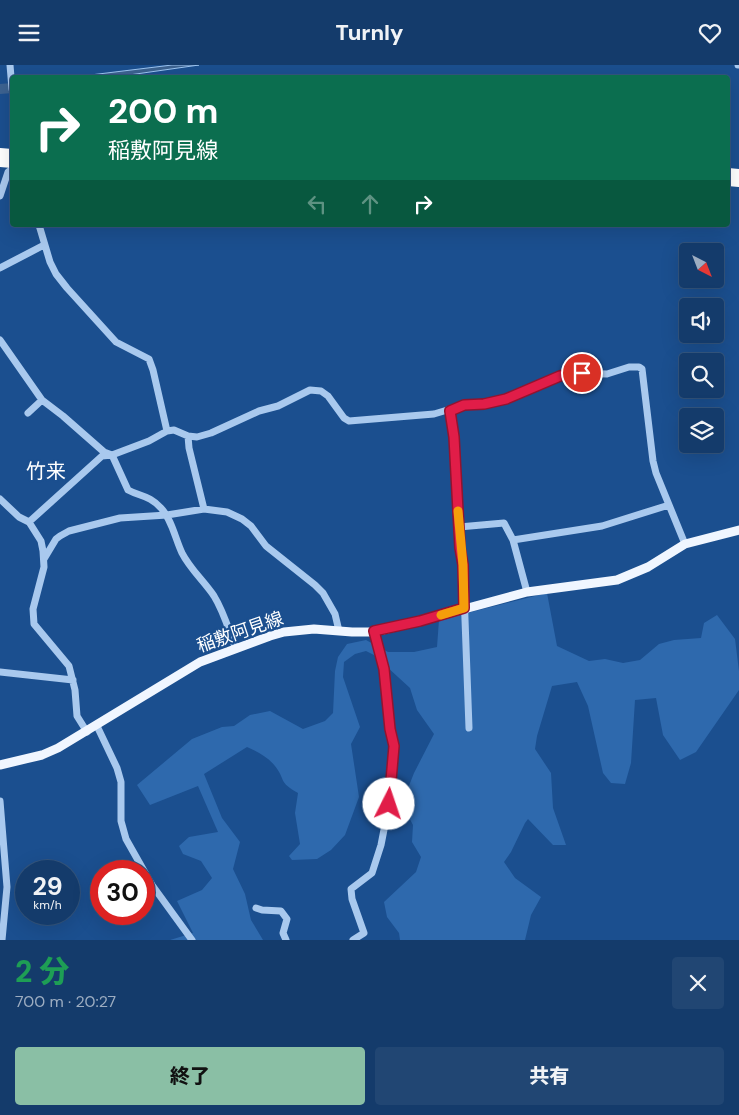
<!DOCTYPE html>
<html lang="ja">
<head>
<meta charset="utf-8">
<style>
  :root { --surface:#143b6b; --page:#214673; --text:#f1f3f6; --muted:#9dadc1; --line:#33557e; --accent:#8abfa5 }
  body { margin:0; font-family:"DM Sans","Noto Sans JP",sans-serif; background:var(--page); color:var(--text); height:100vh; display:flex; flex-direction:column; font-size:19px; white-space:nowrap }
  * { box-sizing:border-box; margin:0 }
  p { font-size:16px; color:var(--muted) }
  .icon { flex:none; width:28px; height:28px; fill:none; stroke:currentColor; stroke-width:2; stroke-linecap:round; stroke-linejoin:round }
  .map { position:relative; height:875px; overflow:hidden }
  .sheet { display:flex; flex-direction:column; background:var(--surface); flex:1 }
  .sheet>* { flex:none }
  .banner { position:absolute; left:10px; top:10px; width:720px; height:152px; border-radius:5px; box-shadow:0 5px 20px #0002,0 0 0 1px var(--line); background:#0b6e4f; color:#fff; overflow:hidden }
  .needle { width:32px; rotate:138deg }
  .buttons { position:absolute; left:679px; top:178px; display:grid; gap:10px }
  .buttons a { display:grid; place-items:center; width:45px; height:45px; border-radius:5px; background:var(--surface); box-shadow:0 5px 20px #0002,0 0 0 1px var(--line); font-size:25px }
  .speed { position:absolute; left:15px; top:795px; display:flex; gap:10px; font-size:25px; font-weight:700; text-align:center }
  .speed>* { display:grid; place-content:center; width:65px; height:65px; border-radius:50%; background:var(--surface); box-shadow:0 5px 20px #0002,0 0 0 1px var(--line); line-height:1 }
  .speed small { font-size:12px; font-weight:400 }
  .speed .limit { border:8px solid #d22; background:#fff; color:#111 }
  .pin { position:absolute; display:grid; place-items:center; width:42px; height:42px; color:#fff; margin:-21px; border:2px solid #fff; border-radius:50%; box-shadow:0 1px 5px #0007 }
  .me { position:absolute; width:55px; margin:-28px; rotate:4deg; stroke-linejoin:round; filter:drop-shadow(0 0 4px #0008) }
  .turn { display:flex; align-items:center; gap:18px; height:105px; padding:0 15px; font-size:22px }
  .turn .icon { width:65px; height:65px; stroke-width:2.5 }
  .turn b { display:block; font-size:35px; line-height:42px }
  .lanes { display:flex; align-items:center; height:48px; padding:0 15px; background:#0003; justify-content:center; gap:25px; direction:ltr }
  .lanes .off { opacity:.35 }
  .round { display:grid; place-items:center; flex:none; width:52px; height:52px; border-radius:5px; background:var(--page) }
  .overview { display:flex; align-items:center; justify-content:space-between; height:85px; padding:0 15px }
  h1 { font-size:30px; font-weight:800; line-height:38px; color:#1e9e55 }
  .action { display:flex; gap:10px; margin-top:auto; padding:10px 15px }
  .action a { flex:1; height:58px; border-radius:5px; background:var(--accent); color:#111; font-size:20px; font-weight:800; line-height:58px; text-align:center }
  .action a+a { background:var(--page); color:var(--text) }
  header { display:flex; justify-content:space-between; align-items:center; height:65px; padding:0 15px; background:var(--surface); font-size:22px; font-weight:800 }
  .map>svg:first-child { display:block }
  .green { fill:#2e69ad }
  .water { fill:#3c6290; stroke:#9cc4f0 }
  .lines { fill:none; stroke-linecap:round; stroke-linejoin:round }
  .river { stroke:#3c6290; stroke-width:10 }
  .minor { stroke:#a9c9ee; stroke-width:7 }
  .major { stroke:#f0f6ff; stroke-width:9 }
  .highway { stroke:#fff; stroke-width:10 }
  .route-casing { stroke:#92132f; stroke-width:12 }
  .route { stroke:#e11d48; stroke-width:9 }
  .slow { stroke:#f59e0b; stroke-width:9 }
  .labels { text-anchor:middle; stroke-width:4.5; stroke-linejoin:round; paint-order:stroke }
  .street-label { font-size:18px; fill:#fff; stroke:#1b4f8f }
  .quarter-label { font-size:20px; fill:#fff; stroke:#1b4f8f }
</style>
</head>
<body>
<header><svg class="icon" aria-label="menu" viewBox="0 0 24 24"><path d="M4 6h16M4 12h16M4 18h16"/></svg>Turnly<svg class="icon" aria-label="heart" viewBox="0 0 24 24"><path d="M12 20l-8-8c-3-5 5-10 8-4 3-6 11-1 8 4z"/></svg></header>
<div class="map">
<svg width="739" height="875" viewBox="0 0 739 875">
  <rect width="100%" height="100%" fill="#1b4f8f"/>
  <path class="green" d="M547 528 557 581 589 596 605 594 623 598 640 595 659 579 674 575 701 573 704 558 717 550 735 574 739 606V625L696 687 680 695 663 670 656 633 635 635 631 698 625 719 611 718 603 708 588 641 577 617 552 621 537 671 535 684 551 708 553 743 566 780H553L528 754 525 758 511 787 504 797 515 813 541 832 531 850 525 875H400L399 868 387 852 384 837 416 807 421 792 412 777 413 760 406 747 403 736 414 708 434 669 417 645 410 623 374 590 366 586 355 589 344 597 343 612 360 662 351 679 359 732 345 770 331 785 317 794 292 795 289 791 300 779 295 748 298 728C278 717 286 715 275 701 268 692 256 686 247 682L204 709 222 753 240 777 233 804 245 829 251 855 263 875H170L193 868 177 836 202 825 212 813 201 796 183 789 179 781 189 772 218 767 198 721 150 740 137 720 192 674 222 662 234 661 250 650 270 646 303 664 325 656 333 648 335 606 338 592 347 579 366 575 388 587H414L437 582 439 555Z"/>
  <path class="water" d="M172 0H199L122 11 74 12Z"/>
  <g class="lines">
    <path class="river" d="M0 24 12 23"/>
    <path class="minor" d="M10 0 12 24
      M738 0H739
      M0 131 8 107 12 104
      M39 160 50 197 56 209 67 223 116 277 149 294 153 305 167 366
      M0 203 44 180
      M0 275 42 335 63 351 104 387 112 390 128 425C141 432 149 430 161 443 172 455 175 473 182 488 190 504 204 516 214 531 224 547 229 566 236 584
      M450 346 454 372 459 462 504 458 513 475 527 527
      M28 348 42 335
      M188 371 189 383 204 444
      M0 434 19 452 29 457 41 476 43 486 44 502 33 544 34 559 69 601 75 625 77 651 87 667
      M29 457 102 391 112 390 149 376 167 366 174 365 188 371 197 372 211 368 259 346 278 341 310 325 321 326 328 331 344 353 349 356 434 349 464 340 498 336 570 308 607 309 629 302H639L642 304 653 396 656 408 685 479
      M459 462 463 500 469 663
      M513 475 602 461 669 440
      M44 494 56 474 60 471 69 466 120 453 167 450 204 444 227 447 242 454 251 461 266 481 315 520 323 528 335 549 339 566
      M0 607 73 615
      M97 661 117 703 121 717V756L126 774 152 820 192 875
      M0 736 7 822 2 875
      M256 843 262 845 281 846 287 854 283 868 286 875
      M353 875 364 868 352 834 351 824 372 808 381 780 389 739 394 681 390 664 384 604 374 567"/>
    <path class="major" d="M0 700 42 690 58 683 200 597 270 571 284 567 314 564 352 567H374L420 556 527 527 617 515 648 502 685 479 739 465"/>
    <path class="highway" d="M0 88 12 89
      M0 97 12 98
      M728 108 739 109
      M728 116 739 117"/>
  </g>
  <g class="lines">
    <g class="route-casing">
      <path id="route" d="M389 739 394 681 390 664 384 604 374 566 420 556 464 543 463 500 460 483 454 372 450 346 464 340 484 339 506 334 560 311 570 308H582"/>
    </g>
    <use href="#route" class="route"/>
    <path class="slow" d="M441 550 464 543 463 500 458 446"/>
  </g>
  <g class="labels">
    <g class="street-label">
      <text transform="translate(240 567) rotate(-19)" y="6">稲敷阿見線</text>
    </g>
    <g class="quarter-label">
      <text x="46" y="413">竹来</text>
    </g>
  </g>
</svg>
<div class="buttons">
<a><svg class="needle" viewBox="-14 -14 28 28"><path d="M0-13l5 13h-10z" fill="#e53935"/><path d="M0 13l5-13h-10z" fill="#9dadc1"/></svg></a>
<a><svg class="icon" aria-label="sound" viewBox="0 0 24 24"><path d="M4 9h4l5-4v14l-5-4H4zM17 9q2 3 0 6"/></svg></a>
<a><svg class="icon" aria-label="search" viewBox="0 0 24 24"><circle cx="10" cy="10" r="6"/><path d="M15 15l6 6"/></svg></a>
<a><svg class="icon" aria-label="layers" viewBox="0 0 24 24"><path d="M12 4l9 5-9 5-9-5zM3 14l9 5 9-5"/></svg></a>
</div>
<div class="speed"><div>29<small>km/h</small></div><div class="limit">30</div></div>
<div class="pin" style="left:582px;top:308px;background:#d93025"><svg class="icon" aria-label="arrive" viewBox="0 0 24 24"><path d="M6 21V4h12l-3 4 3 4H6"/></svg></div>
<svg class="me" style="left:389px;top:739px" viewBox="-20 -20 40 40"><circle r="19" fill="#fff"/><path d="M0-13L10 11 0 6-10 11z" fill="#e11d48"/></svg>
<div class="banner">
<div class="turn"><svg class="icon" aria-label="right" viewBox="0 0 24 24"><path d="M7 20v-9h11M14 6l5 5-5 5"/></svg><div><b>200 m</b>稲敷阿見線</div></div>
<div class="lanes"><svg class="icon off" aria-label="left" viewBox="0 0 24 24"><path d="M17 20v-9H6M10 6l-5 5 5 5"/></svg><svg class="icon off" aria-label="ahead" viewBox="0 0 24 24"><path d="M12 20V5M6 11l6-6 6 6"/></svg><svg class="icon" aria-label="right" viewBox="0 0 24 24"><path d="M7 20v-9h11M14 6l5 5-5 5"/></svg></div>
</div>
</div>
<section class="sheet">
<div class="overview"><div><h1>2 分</h1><p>700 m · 20:27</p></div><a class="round"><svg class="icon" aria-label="close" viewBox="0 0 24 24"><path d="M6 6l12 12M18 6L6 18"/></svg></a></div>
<div class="action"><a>終了</a><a>共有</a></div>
</section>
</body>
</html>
